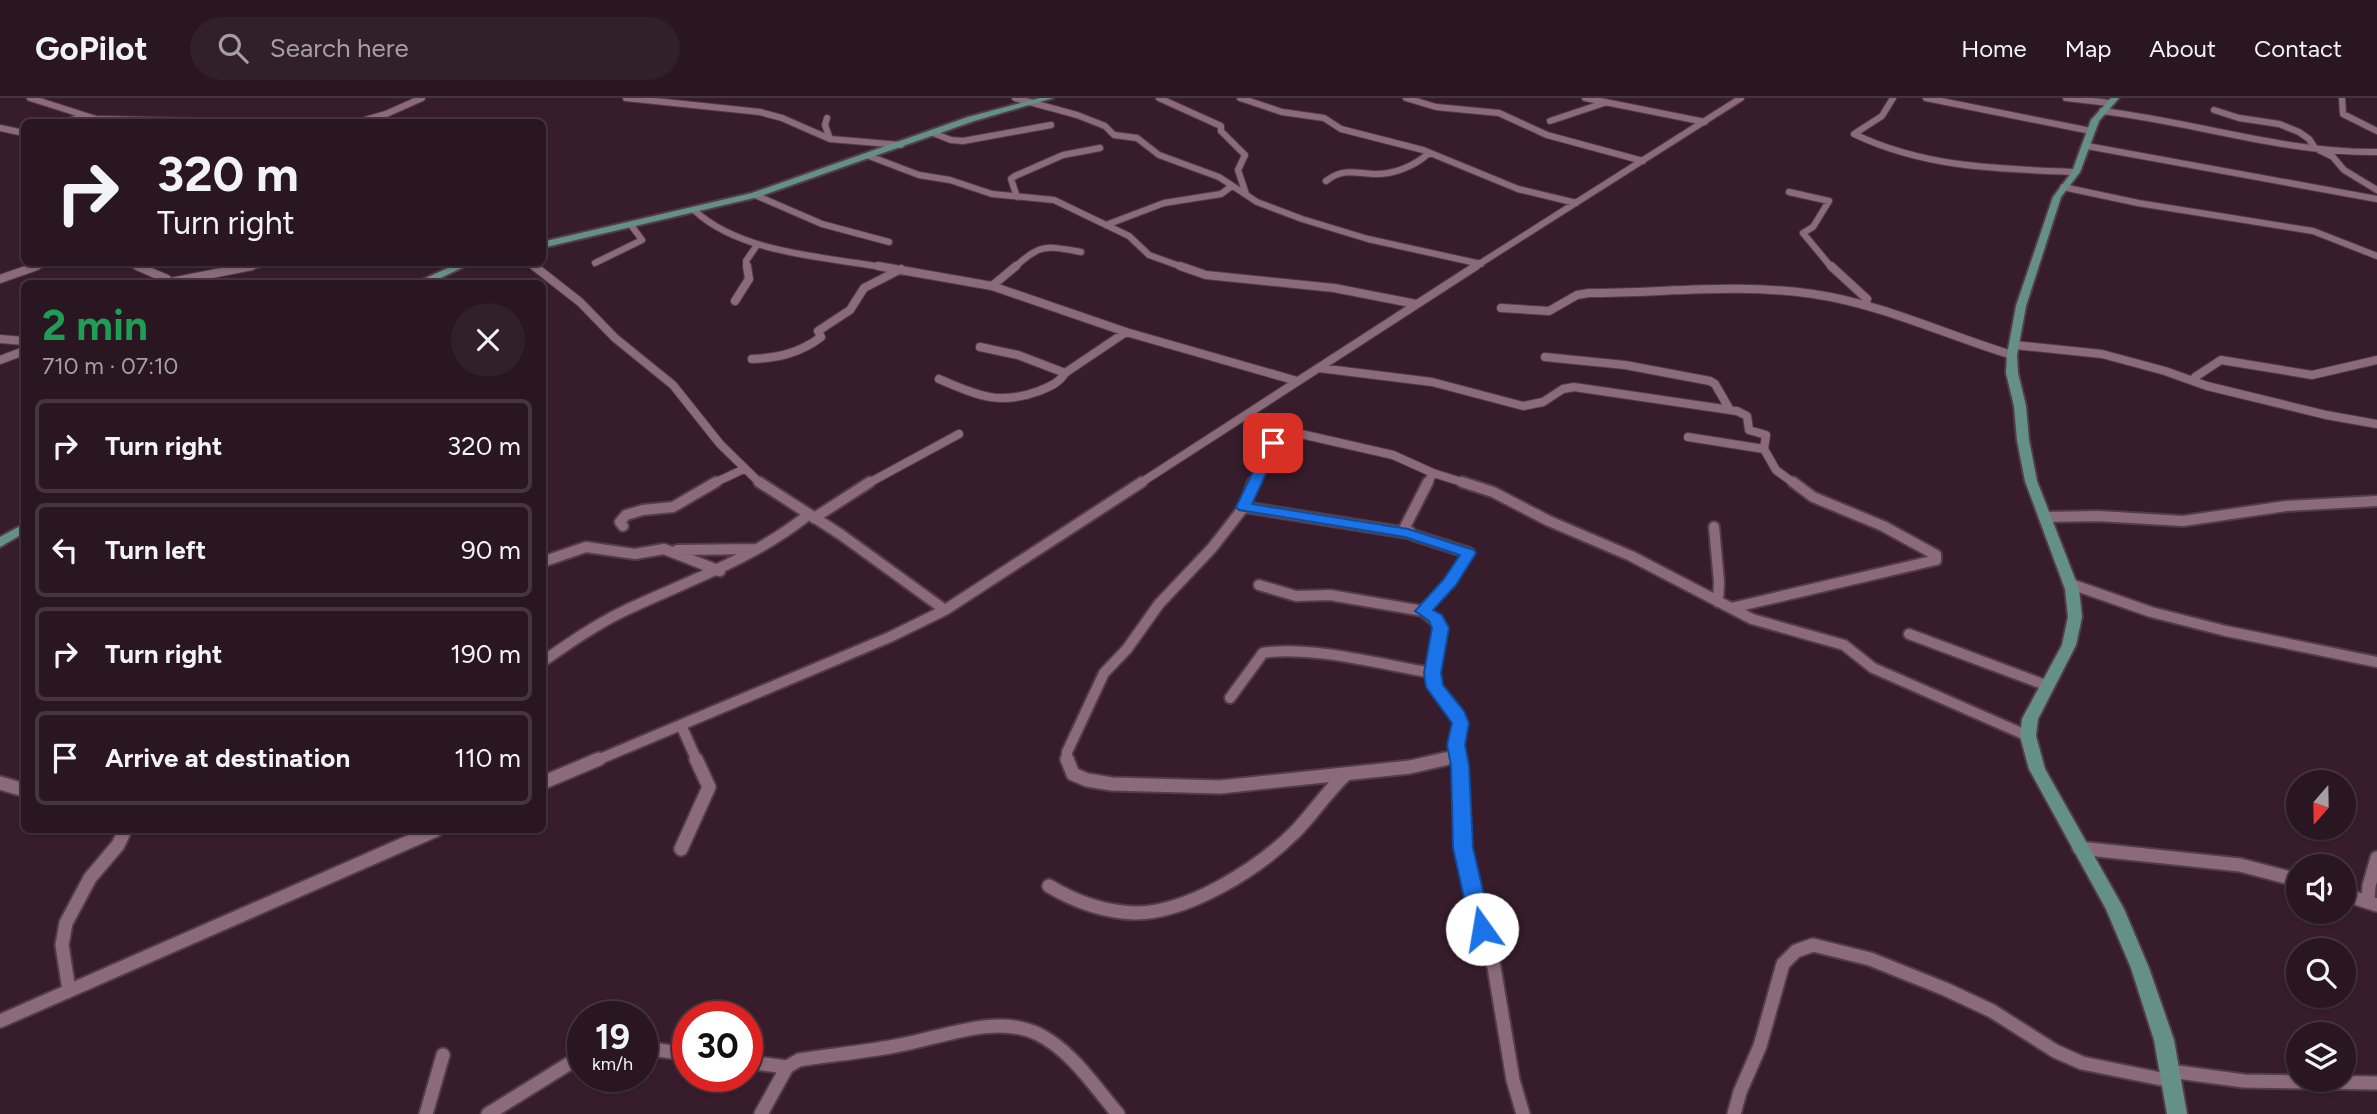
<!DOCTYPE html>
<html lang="en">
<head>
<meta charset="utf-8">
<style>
  :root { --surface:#291620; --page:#311f29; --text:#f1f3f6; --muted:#a59fa5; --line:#45353e }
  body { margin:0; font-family:Figtree,sans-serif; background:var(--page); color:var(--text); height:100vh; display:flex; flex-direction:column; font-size:26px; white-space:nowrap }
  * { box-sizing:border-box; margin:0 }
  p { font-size:23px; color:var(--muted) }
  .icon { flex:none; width:38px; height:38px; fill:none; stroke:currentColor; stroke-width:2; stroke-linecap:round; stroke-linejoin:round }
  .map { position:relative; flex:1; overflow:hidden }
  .details { position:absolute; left:21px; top:182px; width:525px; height:553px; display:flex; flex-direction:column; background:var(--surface); border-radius:10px; box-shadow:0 2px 5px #0004,0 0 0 2px var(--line) }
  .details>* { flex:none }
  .top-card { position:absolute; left:21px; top:21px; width:525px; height:147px; border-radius:10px; box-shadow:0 2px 5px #0004,0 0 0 2px var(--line); background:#291620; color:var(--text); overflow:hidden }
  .needle { width:46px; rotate:200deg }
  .tools { position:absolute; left:2286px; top:672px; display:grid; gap:14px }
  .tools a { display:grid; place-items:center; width:70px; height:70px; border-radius:50%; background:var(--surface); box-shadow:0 2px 5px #0004,0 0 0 2px var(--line); font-size:35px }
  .speed { position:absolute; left:567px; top:903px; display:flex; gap:14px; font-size:35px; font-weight:700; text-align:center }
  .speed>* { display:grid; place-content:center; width:91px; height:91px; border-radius:50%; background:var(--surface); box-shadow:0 2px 5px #0004,0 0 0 2px var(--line); line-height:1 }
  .speed small { font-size:18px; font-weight:400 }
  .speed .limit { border:10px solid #d22; background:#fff; color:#111 }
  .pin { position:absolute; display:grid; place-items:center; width:60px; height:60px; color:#fff; margin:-30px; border-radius:14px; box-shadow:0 4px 10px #0006 }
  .me { position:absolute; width:77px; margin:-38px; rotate:347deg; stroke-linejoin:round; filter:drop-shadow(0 0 5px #0008) }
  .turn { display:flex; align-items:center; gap:24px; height:147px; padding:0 21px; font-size:32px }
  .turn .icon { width:91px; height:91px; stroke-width:2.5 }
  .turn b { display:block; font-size:49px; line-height:60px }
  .round { display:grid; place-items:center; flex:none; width:74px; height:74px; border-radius:37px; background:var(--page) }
  .head { display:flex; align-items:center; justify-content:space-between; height:119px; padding:0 21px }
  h1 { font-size:42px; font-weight:700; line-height:52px; color:#1e9e55 }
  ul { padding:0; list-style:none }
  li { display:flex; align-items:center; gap:21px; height:94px; margin:0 14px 10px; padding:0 7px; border:4px solid var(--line); border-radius:10px }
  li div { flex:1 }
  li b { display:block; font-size:26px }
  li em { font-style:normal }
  header { display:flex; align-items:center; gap:42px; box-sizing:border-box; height:98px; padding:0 35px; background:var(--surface); border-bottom:2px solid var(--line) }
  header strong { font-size:33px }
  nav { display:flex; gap:38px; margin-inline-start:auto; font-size:24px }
  .search { width:490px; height:63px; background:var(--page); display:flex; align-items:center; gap:18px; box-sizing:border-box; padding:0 24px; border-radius:38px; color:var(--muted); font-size:26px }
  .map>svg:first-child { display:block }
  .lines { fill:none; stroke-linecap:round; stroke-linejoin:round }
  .minor-far3-casing { stroke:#523c48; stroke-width:8 }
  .minor-far2-casing { stroke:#523c48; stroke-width:10 }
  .minor-far1-casing { stroke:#523c48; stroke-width:14 }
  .minor-casing { stroke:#523c48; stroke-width:17 }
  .major-casing { stroke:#523c48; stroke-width:4 }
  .minor-far3 { stroke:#8b6b7b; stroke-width:6 }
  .minor-far2 { stroke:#8b6b7b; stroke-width:8 }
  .minor-far1 { stroke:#8b6b7b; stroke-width:10 }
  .minor { stroke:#8b6b7b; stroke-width:13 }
  .major { fill:#659088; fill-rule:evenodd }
  .route { fill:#1a73e8; stroke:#114b97; stroke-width:2 }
</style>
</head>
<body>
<header>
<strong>GoPilot</strong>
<div class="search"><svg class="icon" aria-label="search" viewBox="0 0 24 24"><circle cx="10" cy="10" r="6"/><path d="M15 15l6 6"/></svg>Search here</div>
<nav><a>Home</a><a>Map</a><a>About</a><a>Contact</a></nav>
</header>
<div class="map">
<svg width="2377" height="1016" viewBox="0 0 2377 1016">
  <rect width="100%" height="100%" fill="#371d2b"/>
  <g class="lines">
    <g class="minor-far3-casing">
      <path id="minor-far3" d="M30 0 96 21 241 24
        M626 0 760 14 782 20 830 41 901 47
        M1015 0 1077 17 1105 28 1114 37 1137 40 1159 57 1219 79 1257 104 1302 121 1368 141 1481 166
        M1159 0 1221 28V33L1245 57 1238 72 1246 96
        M1240 0 1282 14 1324 20 1341 31 1423 52 1518 91 1576 105
        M1406 0 1436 9 1499 15 1547 37 1643 63
        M1585 0 1705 24
        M1893 0 1882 18 1854 36C1925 70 1999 71 2076 74
        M1926 0 2091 33
        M2066 0 2110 5
        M2342 0 2343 16 2377 33
        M2214 12 2239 20 2279 26 2299 34 2309 41 2315 50 2333 59 2344 72 2377 92
        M2102 13C2195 24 2283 55 2377 54
        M827 20 825 27 830 41
        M1550 23 1604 5
        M65 24 84 18
        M358 24 386 16 422 0
        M0 30 24 35
        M933 35 951 42 963 43 1051 27
        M2087 48 2377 101
        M869 58 919 77 950 82 992 96 1054 102 1129 138 1149 157 1185 170
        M1326 83C1343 70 1354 75 1373 76 1393 77 1415 68 1429 55
        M2063 89 2138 105 2313 133 2377 158
        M1789 94 1829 103 1813 129 1803 135 1832 170
        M755 97 822 126 889 144
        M1017 99 1011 81 1015 78 1063 57 1100 50
        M695 113C742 156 827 159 888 170
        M1106 127 1164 105 1221 96 1232 88
        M127 164 141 170
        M529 164 536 170
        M595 165 642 142 631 127
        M32 170 49 164
        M243 170 272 164
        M747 170 746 163 757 147
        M1014 170C1040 145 1047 148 1081 154
        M1473 170 1741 0"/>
    </g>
    <g class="minor-far2-casing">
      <path id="minor-far2" d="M137 168 167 181V186
        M534 168 580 204 615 240 673 287 720 346 761 386
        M878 168 992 188 1126 234 1297 283
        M1180 168 1206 177 1334 190 1416 206
        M1831 168 1867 201 1865 206
        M0 181 37 168
        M166 185 252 168
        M992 188 1016 168
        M735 203 749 181 747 168
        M1501 210 1549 213 1577 197 1589 195C1663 195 1739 185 1813 196 1882 206 1946 237 2012 257
        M0 241 24 243
        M2014 247 2102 256 2165 273 2207 288 2326 317 2377 326
        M980 249 1018 257 1065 275 1126 234
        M1545 259 1625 267 1710 283 1715 286 1730 312
        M752 261C778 260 800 255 821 239L818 233 850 212 864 190 901 171
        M0 262 24 253
        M1319 270 1432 284 1523 308 1543 304 1563 291 1574 289 1737 313 1747 318 1749 332 1766 337 1764 351
        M939 281C977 297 998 308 1039 293 1049 289 1059 285 1065 275
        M2195 284V279L2221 262 2312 277 2377 262
        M1688 339 1764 351 1776 372 1795 386
        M712 386 744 371
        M867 386 959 336
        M1139 386 1476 168
        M1253 386 1278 338 1292 334 1393 357 1433 375 1468 386
        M1427 386 1433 375"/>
    </g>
    <g class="minor-far1-casing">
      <path id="minor-far1" d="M759 384 840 436 945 512
        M1428 384 1405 429 1413 437 1469 455 1450 484 1423 513 1440 527 1433 583 1460 625 1456 647 1459 663
        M1462 384 1493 394 1549 423 1631 458 1752 521 1844 547 1873 570 2028 638
        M1244 409 1408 435
        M2046 419 2098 418 2183 423 2286 408 2377 403
        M814 420 870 384
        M623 428 620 424 626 417 643 412 673 409 716 384
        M1714 429 1719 484 1718 504
        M677 452 756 451
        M542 464 586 449 635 456 664 451 720 473
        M2071 486 2151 514 2226 533 2377 564
        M1259 487 1296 498 1330 497 1423 513
        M1731 510 1936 462V457L1883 428 1813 399 1793 384
        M1909 536 2048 588
        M542 564C568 546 595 527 624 513 689 482 750 463 808 417
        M1230 600 1263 555C1310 547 1384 567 1433 575
        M681 627 697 663
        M595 663 890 539 945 512 1142 384
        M1067 663V654L1104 575 1127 551 1159 506 1212 450 1244 409 1253 384
        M1441 663 1457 654"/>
    </g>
    <g class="minor-casing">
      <path id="minor" d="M1067 661 1073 676 1087 682 1112 686 1220 689 1410 669 1445 661
        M1459 661 1463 750 1494 869 1513 982 1523 1016
        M0 685 24 692
        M542 685 599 661
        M2079 750 2240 767 2298 782
        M681 751 709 689 696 661
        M1049 788C1074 803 1105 814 1135 815 1188 815 1258 771 1295 734 1312 717 1326 695 1344 678
        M2343 796 2377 807
        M2368 804 2369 788 2377 760
        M69 892 62 847 66 825 90 780 118 747 125 732
        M0 923 436 732
        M642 950 688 956
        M747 964 787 969
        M2170 973 2244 983 2377 985
        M426 1016 443 957
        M488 1016 583 957
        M761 1016 787 969 799 962C831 957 863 954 895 948 939 941 995 915 1038 936 1071 952 1095 989 1118 1016
        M1734 1016 1740 994 1760 948 1783 866 1796 853 1813 847 1870 861 1945 891 1992 913 2055 953 2082 965 2171 983"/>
    </g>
    <g class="major-casing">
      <path id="major" d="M1040 0H1053L974 23 758 99 542 150V144L752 95 968 19Z
        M2111 0H2119L2099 23 2080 74 2061 99 2026 208 2017 257 2018 275 2026 308 2029 342 2037 383 2079 491 2082 519 2076 547 2038 621 2036 638 2045 671 2124 811 2149 870 2174 942 2187 1016H2167L2154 942 2131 870 2106 811 2029 671 2020 638 2022 621 2062 547 2068 519 2065 491 2025 383 2017 342 2014 308 2006 275 2007 257 2016 208 2053 99 2072 74 2091 22Z
        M461 164H474L428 186H413Z
        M24 426V435L0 449V439Z"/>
    </g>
    <use href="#minor-far3" class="minor-far3"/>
    <use href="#minor-far2" class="minor-far2"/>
    <use href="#minor-far1" class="minor-far1"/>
    <use href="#minor" class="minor"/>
    <use href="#major" class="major"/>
  </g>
  <path class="route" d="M1273 341 1280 345 1252 406 1408 431 1474 452 1476 455 1456 487 1433 512 1442 517 1449 530 1441 575 1443 587 1464 613 1469 625 1465 647 1469 667 1473 750 1492 831 1489 836 1482 839 1474 836 1471 831 1453 750 1451 667 1447 647 1452 625 1426 589 1424 575 1432 530 1429 523 1415 513 1444 481 1460 457 1405 439 1239 412 1236 409 1267 345Z"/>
</svg>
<div class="tools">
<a><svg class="needle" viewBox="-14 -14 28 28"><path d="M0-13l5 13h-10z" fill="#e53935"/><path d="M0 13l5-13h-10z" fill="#a59fa5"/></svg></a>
<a><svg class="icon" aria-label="sound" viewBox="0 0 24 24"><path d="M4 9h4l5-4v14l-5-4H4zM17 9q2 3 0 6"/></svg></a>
<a><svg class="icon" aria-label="search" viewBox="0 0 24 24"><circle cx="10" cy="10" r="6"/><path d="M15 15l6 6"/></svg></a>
<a><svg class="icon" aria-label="layers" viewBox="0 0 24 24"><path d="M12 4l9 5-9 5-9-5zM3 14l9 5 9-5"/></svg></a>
</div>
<div class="speed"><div>19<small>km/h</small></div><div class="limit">30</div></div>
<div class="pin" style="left:1273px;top:345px;background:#d93025"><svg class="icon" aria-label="arrive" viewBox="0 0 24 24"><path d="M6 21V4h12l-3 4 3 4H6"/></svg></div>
<svg class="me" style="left:1482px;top:831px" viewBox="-20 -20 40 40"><circle r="19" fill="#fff"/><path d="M0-13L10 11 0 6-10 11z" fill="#1a73e8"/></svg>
<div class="top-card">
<div class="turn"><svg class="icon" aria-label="right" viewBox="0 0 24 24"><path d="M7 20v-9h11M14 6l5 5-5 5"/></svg><div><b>320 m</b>Turn right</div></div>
</div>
<section class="details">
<div class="head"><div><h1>2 min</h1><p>710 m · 07:10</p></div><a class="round"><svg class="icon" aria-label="close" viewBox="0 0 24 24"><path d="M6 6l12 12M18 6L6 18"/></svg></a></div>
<ul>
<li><svg class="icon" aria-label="right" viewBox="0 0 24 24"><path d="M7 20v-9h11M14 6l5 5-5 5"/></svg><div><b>Turn right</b></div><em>320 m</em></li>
<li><svg class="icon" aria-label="left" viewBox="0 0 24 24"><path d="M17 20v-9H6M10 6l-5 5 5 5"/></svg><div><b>Turn left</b></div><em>90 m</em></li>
<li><svg class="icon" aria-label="right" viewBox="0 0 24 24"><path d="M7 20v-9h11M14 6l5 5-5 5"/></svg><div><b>Turn right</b></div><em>190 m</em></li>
<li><svg class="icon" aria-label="arrive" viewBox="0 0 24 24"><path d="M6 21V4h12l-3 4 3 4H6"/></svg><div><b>Arrive at destination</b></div><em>110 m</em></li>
</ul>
</section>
</div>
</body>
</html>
